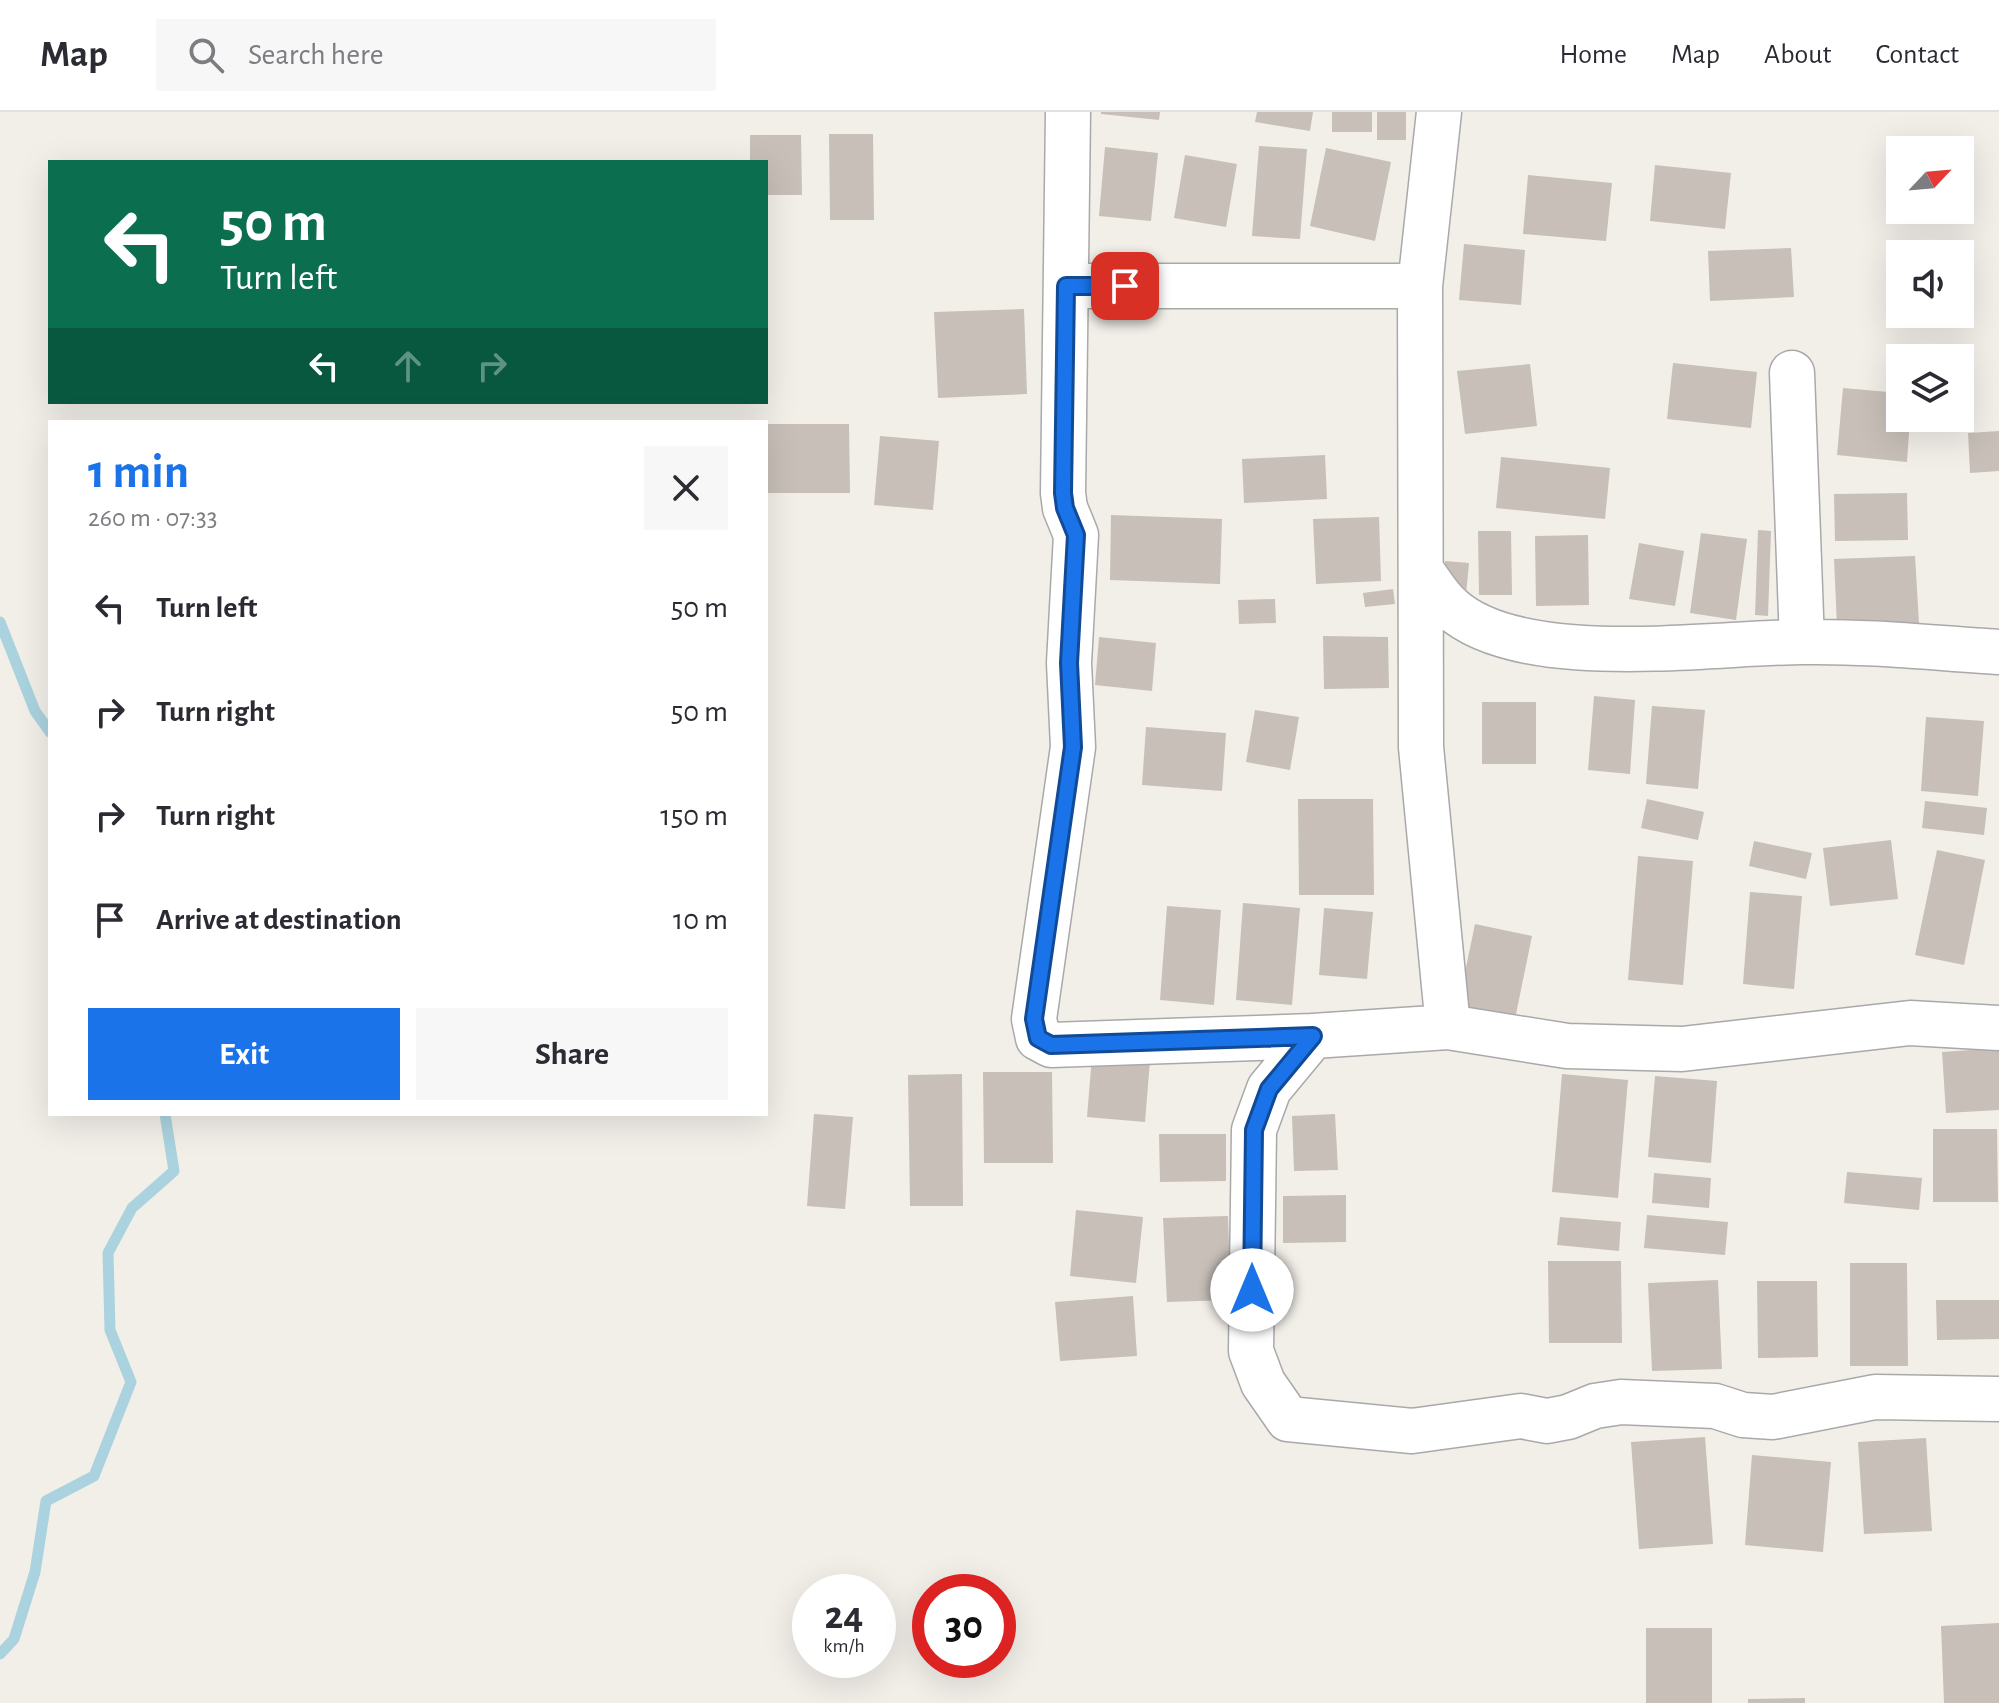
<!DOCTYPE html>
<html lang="en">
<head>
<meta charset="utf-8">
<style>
  :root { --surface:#fff; --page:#f7f7f7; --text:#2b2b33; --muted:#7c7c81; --line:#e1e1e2; --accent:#1a73e8 }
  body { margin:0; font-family:"Alegreya Sans",sans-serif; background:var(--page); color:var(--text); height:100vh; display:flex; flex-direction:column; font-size:30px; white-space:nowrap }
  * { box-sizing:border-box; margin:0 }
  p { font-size:26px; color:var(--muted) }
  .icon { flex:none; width:44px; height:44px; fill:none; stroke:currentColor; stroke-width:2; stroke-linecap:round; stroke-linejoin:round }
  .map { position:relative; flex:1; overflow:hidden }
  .side { position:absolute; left:48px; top:308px; width:720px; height:696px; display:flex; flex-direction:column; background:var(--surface); border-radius:0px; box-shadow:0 8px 32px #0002 }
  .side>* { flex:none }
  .banner { position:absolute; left:48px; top:48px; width:720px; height:244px; border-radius:0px; box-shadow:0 8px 32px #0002; background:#0b6e4f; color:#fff; overflow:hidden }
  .needle { width:52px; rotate:64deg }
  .fabs { position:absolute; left:1886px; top:24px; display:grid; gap:16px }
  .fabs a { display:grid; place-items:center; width:88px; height:88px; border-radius:0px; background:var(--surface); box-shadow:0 8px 32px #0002; font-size:40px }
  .speed { position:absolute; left:792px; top:1462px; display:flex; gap:16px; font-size:40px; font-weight:700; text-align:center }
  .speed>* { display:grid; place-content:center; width:104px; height:104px; border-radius:50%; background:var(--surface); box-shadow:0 8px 32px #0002; line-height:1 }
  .speed small { font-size:20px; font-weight:400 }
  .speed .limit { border:12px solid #d22; background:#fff; color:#111 }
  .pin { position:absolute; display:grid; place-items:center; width:68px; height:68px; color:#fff; margin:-34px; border-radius:16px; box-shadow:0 4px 12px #0006 }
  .me { position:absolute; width:88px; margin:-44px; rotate:0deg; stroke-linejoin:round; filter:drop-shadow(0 0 6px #0008) }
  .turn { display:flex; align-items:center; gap:28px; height:168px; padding:0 40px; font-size:36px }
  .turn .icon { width:104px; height:104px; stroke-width:2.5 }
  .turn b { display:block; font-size:56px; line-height:68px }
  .lanes { display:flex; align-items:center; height:76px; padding:0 40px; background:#0003; justify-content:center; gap:40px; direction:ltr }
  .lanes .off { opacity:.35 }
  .round { display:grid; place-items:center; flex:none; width:84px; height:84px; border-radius:0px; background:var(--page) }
  .head { display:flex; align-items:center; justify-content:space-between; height:136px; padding:0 40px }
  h1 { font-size:48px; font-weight:700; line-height:60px; color:var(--accent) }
  .cta { display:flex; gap:16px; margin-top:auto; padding:16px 40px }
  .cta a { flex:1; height:92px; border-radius:0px; background:var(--accent); color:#fff; font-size:32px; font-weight:700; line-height:92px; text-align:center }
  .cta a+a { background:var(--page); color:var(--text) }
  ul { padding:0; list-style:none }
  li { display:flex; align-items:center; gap:24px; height:104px; padding:0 40px }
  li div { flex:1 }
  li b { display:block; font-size:30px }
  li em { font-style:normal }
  header { display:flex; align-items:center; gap:48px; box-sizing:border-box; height:112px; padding:0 40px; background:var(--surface); border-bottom:2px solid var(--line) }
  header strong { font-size:38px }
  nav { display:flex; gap:44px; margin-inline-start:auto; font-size:28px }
  .search { width:560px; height:72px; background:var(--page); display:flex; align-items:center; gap:20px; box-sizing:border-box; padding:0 28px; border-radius:0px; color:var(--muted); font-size:30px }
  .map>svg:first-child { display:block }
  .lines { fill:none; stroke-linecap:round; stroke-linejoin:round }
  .stream { stroke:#aad3df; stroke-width:11 }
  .building { fill:#c7bfb8 }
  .minor-casing { stroke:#a9a9a9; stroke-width:47 }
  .minor { stroke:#fff; stroke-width:44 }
  .route-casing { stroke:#114b97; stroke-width:20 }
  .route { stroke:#1a73e8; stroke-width:14 }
</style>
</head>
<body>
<header>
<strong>Map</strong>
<div class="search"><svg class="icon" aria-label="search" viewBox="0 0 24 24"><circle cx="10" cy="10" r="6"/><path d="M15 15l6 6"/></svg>Search here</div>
<nav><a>Home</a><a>Map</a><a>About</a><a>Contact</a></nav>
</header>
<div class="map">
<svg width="1999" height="1591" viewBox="0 0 1999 1591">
  <rect width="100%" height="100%" fill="#f2efe9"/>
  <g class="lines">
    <path class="stream" d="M0 510 35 599 50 620
      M0 1542 14 1527 35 1460 46 1389 94 1364 131 1270 110 1218 108 1141 132 1096 174 1059 165 1002"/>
  </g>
  <path class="building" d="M1101 0H1160L1159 8 1101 2Z
    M1257 0H1313L1310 19 1255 10Z
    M1332 0H1372V20H1332Z
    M1377 0H1406V28H1377Z
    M829 22H873L874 108H830Z
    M750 23H801L802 83H766V50H750Z
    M1259 34 1307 37 1300 127 1252 124Z
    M1105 35 1158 41 1151 109 1099 104Z
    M1326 36 1391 50 1375 129 1310 114Z
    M1185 43 1237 52 1226 115 1174 106Z
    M1655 53 1731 61 1725 117 1650 109Z
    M1528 63 1612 71 1606 129 1523 122Z
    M1464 132 1525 138 1521 193 1459 188Z
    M1791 136 1794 185 1710 189 1708 139Z
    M1024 197 1027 282 938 286 934 200Z
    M1673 251 1757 260 1751 316 1667 307Z
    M1530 252 1537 314 1465 322 1457 259Z
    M1843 276 1900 281V306H1910L1907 350 1837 343Z
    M766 312H849L850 381H766Z
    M1999 319V359L1970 361 1968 321Z
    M880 324 939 329 933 398 874 393Z
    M1325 343 1327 387 1244 391 1242 347Z
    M1501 345 1610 356 1605 407 1496 396Z
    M1907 381 1908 428 1835 429 1834 382Z
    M1111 403 1222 407 1220 472 1110 468Z
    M1379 405 1381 469 1316 472 1313 407Z
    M1758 418 1771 419 1768 504 1755 503Z
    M1478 419H1511L1512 483H1479Z
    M1701 421 1747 427 1736 508 1690 501Z
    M1588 423 1589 493 1536 494 1535 424Z
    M1639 431 1684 439 1675 494 1629 487Z
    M1915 444 1919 511 1837 514 1834 447Z
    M1445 449 1469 451 1466 483 1442 482Z
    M1393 477 1395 492 1365 495 1363 481Z
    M1275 487 1276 511 1239 512 1238 488Z
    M1323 524 1388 525 1389 576 1324 577Z
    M1099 525 1156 531 1152 579 1095 573Z
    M1594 584 1635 588 1630 662 1588 658Z
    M1482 590H1536V652H1482Z
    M1652 594 1705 598 1698 677 1646 672Z
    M1255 598 1299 605 1290 658 1246 650Z
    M1926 605 1984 609 1978 684 1921 679Z
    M1146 615 1226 621 1222 679 1142 673Z
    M1298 687H1373L1374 783H1299Z
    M1647 687 1704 700 1698 728 1641 716Z
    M1925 689 1987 696 1984 723 1922 716Z
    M1891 728 1898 787 1830 794 1823 736Z
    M1754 729 1812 741 1806 767 1749 754Z
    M1937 738 1985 748 1964 853 1915 843Z
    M1638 744 1693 749 1683 873 1628 868Z
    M1750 780 1802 784 1794 877 1743 872Z
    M1243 791 1300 796 1292 893 1236 888Z
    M1167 794 1221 798 1214 893 1160 888Z
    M1324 796 1373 800 1367 867 1319 863Z
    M1475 812 1532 824 1515 907 1458 894Z
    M1999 936V998L1946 1001 1942 940Z
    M1092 944 1150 949 1145 1010 1087 1005Z
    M983 960H1052L1053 1051H984Z
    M962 962 963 1094H910L908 963Z
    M1562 962 1628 968 1618 1086 1552 1080Z
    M1655 964 1717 969 1711 1051 1648 1045Z
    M814 1002 853 1005 845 1097 807 1094Z
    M1335 1002 1338 1058 1294 1059 1292 1004Z
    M1933 1017H1997L1998 1090H1933Z
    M1159 1022H1226V1069L1160 1070Z
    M1847 1060 1922 1066 1919 1098 1844 1091Z
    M1654 1061 1711 1066 1709 1096 1652 1091Z
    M1346 1083V1130L1283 1131V1084Z
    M1076 1098 1143 1105 1136 1171 1070 1164Z
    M1647 1103 1728 1110 1725 1143 1644 1136Z
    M1228 1104 1231 1188 1167 1190 1163 1106Z
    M1560 1105 1621 1110 1619 1139 1557 1133Z
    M1548 1149H1621L1622 1231H1549Z
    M1850 1151H1907L1908 1254H1850Z
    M1718 1168 1722 1257 1652 1259 1648 1171Z
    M1757 1169H1817L1818 1245 1758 1246Z
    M1133 1184 1137 1244 1060 1249 1055 1190Z
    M1936 1188H1999V1227L1937 1228Z
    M1705 1325 1713 1432 1639 1437 1631 1330Z
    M1926 1326 1932 1419 1864 1422 1858 1330Z
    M1752 1343 1831 1350 1823 1440 1745 1433Z
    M1999 1511V1591H1944L1941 1514Z
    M1646 1516H1712V1591H1646Z
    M1805 1586V1591H1748V1587Z"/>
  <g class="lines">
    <g class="minor-casing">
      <path id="minor" d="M1068 0 1063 381 1065 396 1076 423 1069 551 1073 635 1034 907 1038 926 1051 933 1313 924 1448 915 1567 934 1682 937 1910 911 1999 916
        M1439 0 1420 174 1421 635 1448 915
        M1066 174H1420
        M1792 261 1802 530
        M1421 458C1430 470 1439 486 1451 496 1522 560 1713 530 1804 530 1869 529 1934 536 1999 540
        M1313 924 1269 977 1254 1018 1251 1239 1263 1271 1288 1307 1412 1319 1521 1304 1547 1309 1568 1305 1595 1294 1621 1290 1715 1294 1743 1303 1773 1305 1875 1285 1999 1287"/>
    </g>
    <use href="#minor" class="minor"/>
  </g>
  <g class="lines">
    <g class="route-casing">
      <path id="route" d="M1125 174H1066L1063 381 1065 396 1076 423 1069 551 1073 635 1034 907 1038 926 1051 933 1313 924 1269 977 1254 1018 1252 1178"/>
    </g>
    <use href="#route" class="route"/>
  </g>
</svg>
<div class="fabs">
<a><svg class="needle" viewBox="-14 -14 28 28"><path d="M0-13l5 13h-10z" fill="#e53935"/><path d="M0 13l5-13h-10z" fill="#7c7c81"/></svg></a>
<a><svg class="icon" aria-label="sound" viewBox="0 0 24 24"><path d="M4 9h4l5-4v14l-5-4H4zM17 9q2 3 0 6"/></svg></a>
<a><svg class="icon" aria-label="layers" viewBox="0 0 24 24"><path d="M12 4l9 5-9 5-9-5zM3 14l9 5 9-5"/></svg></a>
</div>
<div class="speed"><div>24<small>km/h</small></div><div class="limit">30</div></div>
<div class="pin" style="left:1125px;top:174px;background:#d93025"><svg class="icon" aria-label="arrive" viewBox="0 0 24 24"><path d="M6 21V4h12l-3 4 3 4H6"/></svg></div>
<svg class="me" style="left:1252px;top:1178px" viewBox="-20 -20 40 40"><circle r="19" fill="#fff"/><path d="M0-13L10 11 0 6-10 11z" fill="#1a73e8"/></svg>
<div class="banner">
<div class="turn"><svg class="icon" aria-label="left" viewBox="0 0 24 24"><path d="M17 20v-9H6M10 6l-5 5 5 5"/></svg><div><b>50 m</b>Turn left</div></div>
<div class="lanes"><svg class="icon" aria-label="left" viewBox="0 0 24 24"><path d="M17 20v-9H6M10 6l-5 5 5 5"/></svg><svg class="icon off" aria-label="ahead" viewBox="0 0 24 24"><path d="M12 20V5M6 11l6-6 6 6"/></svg><svg class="icon off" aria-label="right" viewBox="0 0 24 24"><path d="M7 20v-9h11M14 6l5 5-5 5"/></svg></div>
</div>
<section class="side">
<div class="head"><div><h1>1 min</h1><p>260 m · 07:33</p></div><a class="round"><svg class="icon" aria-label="close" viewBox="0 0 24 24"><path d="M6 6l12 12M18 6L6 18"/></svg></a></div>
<ul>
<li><svg class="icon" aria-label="left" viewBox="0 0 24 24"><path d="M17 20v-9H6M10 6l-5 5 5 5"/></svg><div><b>Turn left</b></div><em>50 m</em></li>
<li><svg class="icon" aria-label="right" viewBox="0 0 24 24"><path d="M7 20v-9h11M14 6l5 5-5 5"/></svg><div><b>Turn right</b></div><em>50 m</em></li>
<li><svg class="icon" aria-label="right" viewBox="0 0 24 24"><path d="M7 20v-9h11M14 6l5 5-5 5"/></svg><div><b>Turn right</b></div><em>150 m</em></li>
<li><svg class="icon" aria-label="arrive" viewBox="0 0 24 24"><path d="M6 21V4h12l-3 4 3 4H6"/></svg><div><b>Arrive at destination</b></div><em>10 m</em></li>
</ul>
<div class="cta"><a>Exit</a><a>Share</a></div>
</section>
</div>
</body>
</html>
